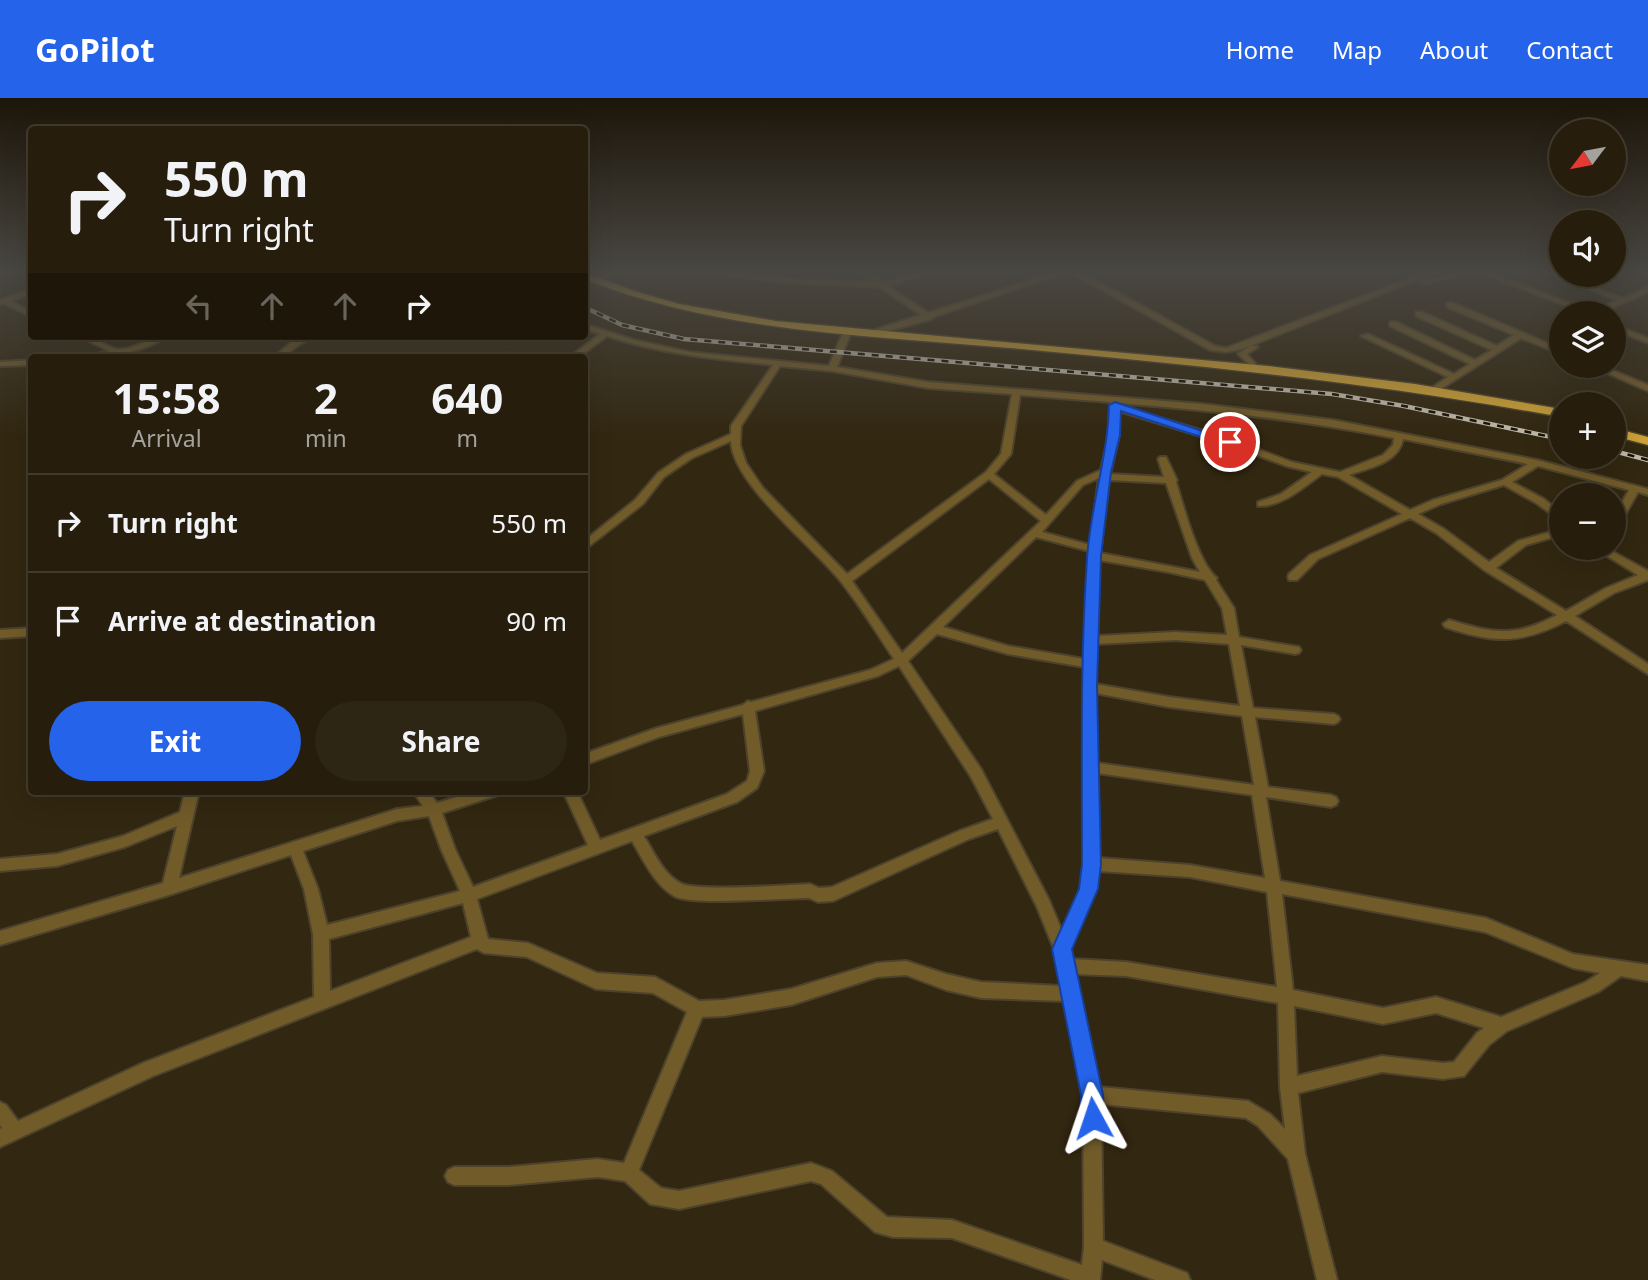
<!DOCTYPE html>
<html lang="en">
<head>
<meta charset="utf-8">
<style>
  :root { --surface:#261d0c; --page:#2e2615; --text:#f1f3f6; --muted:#a4a29d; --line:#423b2d; --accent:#2563eb }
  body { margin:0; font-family:"Noto Sans",sans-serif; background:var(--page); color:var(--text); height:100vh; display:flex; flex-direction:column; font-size:26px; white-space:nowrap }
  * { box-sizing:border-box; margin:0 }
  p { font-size:23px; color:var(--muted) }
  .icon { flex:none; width:38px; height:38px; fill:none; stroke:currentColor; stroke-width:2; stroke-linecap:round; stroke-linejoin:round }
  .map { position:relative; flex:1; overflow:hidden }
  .panel { position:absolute; left:28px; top:256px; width:560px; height:441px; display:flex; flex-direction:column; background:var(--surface); border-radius:7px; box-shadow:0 7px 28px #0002,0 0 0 2px var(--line) }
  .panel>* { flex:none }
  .banner { position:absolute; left:28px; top:28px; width:560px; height:214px; border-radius:7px; box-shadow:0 7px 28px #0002,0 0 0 2px var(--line); background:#261d0c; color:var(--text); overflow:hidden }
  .needle { width:46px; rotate:238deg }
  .buttons { position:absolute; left:1549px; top:21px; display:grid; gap:14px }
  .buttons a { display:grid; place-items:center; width:77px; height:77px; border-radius:50%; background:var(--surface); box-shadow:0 7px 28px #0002,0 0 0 2px var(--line); font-size:35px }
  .pin { position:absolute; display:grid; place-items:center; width:60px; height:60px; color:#fff; margin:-30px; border:4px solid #fff; border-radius:50%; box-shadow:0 2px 7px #0007 }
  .me { position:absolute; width:77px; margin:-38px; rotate:355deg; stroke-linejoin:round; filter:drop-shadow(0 0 5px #0008) }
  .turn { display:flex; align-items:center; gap:24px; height:147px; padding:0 21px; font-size:32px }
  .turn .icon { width:91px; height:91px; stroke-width:2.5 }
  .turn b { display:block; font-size:49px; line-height:60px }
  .lanes { display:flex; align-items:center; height:66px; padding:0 21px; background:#0003; justify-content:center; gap:35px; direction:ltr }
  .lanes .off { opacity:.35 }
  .eta { display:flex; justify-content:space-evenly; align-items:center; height:119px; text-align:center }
  .eta b { font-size:42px; font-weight:700; line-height:49px }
  .cta { display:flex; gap:14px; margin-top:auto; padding:14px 21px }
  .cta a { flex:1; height:80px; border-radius:42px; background:var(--accent); color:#fff; font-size:28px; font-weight:700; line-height:80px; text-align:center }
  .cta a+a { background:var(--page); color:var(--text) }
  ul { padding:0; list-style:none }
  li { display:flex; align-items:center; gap:21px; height:98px; padding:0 21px; border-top:2px solid var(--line) }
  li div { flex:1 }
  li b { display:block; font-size:26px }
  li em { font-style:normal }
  header { display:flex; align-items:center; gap:42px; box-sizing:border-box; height:98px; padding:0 35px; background:var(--accent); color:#fff }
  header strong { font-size:33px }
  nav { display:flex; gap:38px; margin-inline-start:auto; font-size:24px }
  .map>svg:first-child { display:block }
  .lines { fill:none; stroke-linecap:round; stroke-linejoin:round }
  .minor-casing { stroke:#4d432d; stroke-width:4 }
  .highway-casing { stroke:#4d432d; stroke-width:3 }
  .minor { fill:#715b29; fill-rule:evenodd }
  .highway { fill:#cda135; fill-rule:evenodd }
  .rail-casing { stroke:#c1baaa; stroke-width:4.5 }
  .rail { stroke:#151007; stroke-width:2.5; stroke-dasharray:7; stroke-linecap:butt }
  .route { fill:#2563eb; stroke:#184099; stroke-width:2 }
</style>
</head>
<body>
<header>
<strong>GoPilot</strong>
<nav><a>Home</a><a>Map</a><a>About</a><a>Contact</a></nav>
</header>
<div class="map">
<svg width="1648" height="1182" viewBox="0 0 1648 1182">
  <rect width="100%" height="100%" fill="#322710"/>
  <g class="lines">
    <g class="minor-casing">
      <path id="minor" d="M608 174H617L598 184 591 182Z
        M708 174H728L790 181 874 184 860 174H867L883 184 922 174H932L888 188 928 215 1057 174 1064 175 933 219 932 221 877 236 873 234 874 232 921 217 880 189 790 185 712 176Z
        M1427 174H1437L1242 251 1226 254 1210 252 1075 177 1082 175 1215 248 1226 250Z
        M1461 174H1473L1425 186 1421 184Z
        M1479 174H1489L1593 214 1617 202 1545 174H1554L1623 200 1648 189V194L1602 215H1584Z
        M32 191V196L10 203 32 214V219L3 205 0 206V202Z
        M1447 205H1453L1561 251V256L1521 240 1436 294 1433 293V289L1448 279 1361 238 1368 236 1454 276 1470 266 1390 228V224H1396L1475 262 1492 252 1416 218V214H1422L1497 248 1514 237 1447 209Z
        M584 226 634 242 689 254 829 268 844 232 848 230 852 232 837 269 928 284 1202 306 1333 322 1537 362 1648 391V397L1638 394 1626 415 1614 423V415L1618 411 1629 392 1538 368 1512 384 1544 401 1561 415V423L1536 405 1504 387 1441 406 1418 416 1444 431 1489 464 1518 443 1561 431V437L1526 447 1496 470 1566 513 1606 490 1638 477 1594 450H1606L1648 473V482L1614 495 1575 518 1648 566V576L1566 523C1520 547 1492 545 1445 529L1443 526 1449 522C1493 535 1514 540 1557 517L1484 472 1436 435 1410 420 1318 461 1297 482H1289L1288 479 1289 476 1310 457 1402 416 1338 379 1322 376C1304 389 1282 409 1258 408V404L1281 396 1312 374 1286 368 1227 346 1119 313V337L1110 376 1164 379 1158 361 1160 359H1166L1177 382 1176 384C1184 409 1198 465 1217 480L1216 482 1234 510 1239 539 1299 549 1301 552 1299 555 1295 556 1241 547 1253 610 1334 616 1338 618 1340 621 1338 624 1334 626 1255 619 1268 689 1331 697 1336 699 1338 703 1336 707 1331 709 1266 699 1280 783 1486 820 1573 856 1648 867V883L1621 878 1598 894 1507 933 1489 947 1464 978 1443 981 1382 974 1298 995 1305 1056 1337 1182H1317L1288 1061 1258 1028 1246 1020 1101 1006 1103 1143 1187 1175 1190 1182H1155L1102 1162 1100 1182H1071L952 1140 893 1139 882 1136 875 1134 821 1086 811 1083 679 1111 650 1106 625 1083 598 1079 509 1087H454L448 1084 445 1078 448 1072 454 1069H509L598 1061 624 1065 687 914 653 895 596 891 527 859 484 855 477 851 153 978 0 1049V1031L2 1030 0 1027V1004L6 1007 18 1023 143 965 314 899 313 836 304 791 291 757 169 797 0 847V833L163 785 177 728 125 749 57 768 0 773V761L57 756 123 738 180 714 185 693H199L179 780 397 711 423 708 413 693H428L437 705 476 693H500L498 697 442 715 455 751 473 789 588 747 563 693H577L600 742 727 696 747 683 750 673 743 616 659 639 584 667V656L657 630 743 607 748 603 751 604 870 572 894 561C877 536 861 509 842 485 815 450 732 386 731 343L692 360 664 379 643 406 584 452V443L635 402 658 375 686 356 731 336V328L773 267C716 261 661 256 607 238L579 259H570L600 236 584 231ZM780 268 832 273 928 290 1012 296 1001 356 986 374 847 476 763 390 746 365 740 347 741 328ZM1020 297 1110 304 1109 337 1101 372 1077 383 1046 417 994 376 1011 356ZM1117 305C1210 312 1303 322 1394 340L1393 347 1383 357 1340 374 1292 364 1233 342 1130 311ZM1403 341 1528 366 1502 382 1433 402 1410 412 1349 377C1368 370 1398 366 1403 341ZM1099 380 1090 447 1042 434 1083 387ZM989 381 1041 423 902 555 852 483ZM1109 382 1166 385 1192 460 1200 474 1100 455ZM1036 439 1089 453 1084 561 1008 548 943 529ZM1099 462 1168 474 1205 482 1222 510 1227 537 1175 534 1097 538ZM937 536 1008 556 1084 569 1085 766 1081 791 1062 833 1049 802 981 671 908 563ZM1175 542 1229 546 1240 608 1169 599 1095 586 1096 546ZM899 568 971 679 993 721 959 733 832 789 819 790 810 786C788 787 694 794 680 785 663 775 654 755 644 738L737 704 757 690 764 673 755 613 878 578ZM1095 595 1169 609 1242 618 1254 687 1097 665ZM1097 675 1252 697 1265 780 1190 767 1099 760ZM429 718 441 751 460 793 327 827 318 791 303 753 397 723ZM998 731 1037 809 1054 851 1062 888 981 884 946 876 906 863 877 865 791 891 724 902 699 903 655 879 597 875 528 845 488 841 477 801 632 743C644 763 654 786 674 798 690 808 785 800 809 800L818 804 833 803 969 741ZM1098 773 1190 779 1267 794 1277 889 1126 864 1072 861 1070 851 1095 791ZM1282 796 1485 834 1573 870 1600 875 1586 884 1501 919 1436 899 1383 910 1293 892ZM463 805 471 839 330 893 329 841ZM1075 876 1126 878 1278 905 1280 989 1285 1031 1270 1016 1248 1003 1099 989ZM906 877 946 892 981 900 1065 903 1083 997 1084 1149 1082 1167 952 1122 887 1119 832 1073 811 1065 679 1093 661 1090 639 1072 702 919 724 918 791 907 877 879ZM1294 908 1383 926 1436 915 1484 930 1477 935 1454 964 1443 965 1382 958 1297 978Z
        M1614 227 1648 240V245L1614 232Z
        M79 238C95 238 103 248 117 251 134 253 150 238 167 238 144 254 113 259 86 259L109 253Z
        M304 238H315L300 246 283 259H274L294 242Z
        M1251 247 1258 249 1247 256 1260 271 1256 273 1238 256Z
        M32 262V267L0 268V264Z
        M1591 268H1602L1648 287V293Z
        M32 530V538L0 540V532Z"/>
    </g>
    <g class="highway-casing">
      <path id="highway" d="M584 174 634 193 679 206 776 223 1268 268 1415 286 1561 311V319C1379 285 1195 267 1010 250 866 237 721 235 584 181Z
        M1614 330 1648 339V347L1614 338Z"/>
    </g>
    <use href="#minor" class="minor"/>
    <use href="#highway" class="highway"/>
    <g class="rail-casing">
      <path id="rail" d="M584 209 622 227 684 241 1332 296 1404 308 1561 341
        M1614 353 1648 362"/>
    </g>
    <use href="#rail" class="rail"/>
  </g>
  <linearGradient id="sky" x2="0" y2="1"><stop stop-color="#1c1509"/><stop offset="0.51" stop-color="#494742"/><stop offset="1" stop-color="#494742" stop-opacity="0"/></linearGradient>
  <rect width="1648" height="339" fill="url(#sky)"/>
  <path class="route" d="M1115 304 1236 344 1226 347 1121 313 1120 337 1111 374 1101 458 1097 589 1101 766 1098 791 1072 851 1103 997 1104 1020 1101 1028 1093 1031 1085 1028 1081 1020V997L1052 851 1079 791 1082 766C1082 665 1080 563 1087 461 1090 409 1108 359 1109 307Z"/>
</svg>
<div class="buttons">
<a><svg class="needle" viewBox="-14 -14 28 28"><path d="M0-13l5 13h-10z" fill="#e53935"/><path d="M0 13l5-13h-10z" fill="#a4a29d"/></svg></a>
<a><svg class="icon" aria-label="sound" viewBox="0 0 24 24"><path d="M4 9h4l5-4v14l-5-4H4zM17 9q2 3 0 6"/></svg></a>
<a><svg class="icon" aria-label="layers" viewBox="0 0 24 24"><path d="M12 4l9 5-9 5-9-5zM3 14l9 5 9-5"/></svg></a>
<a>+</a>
<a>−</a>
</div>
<div class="pin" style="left:1230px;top:344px;background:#d93025"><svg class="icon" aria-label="arrive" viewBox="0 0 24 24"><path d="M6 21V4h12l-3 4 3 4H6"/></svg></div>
<svg class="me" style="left:1093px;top:1020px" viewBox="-20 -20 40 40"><path d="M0-17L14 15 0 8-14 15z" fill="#2563eb" stroke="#fff" stroke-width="4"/></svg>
<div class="banner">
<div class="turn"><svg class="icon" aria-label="right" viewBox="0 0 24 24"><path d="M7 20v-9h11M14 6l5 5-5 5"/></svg><div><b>550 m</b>Turn right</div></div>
<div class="lanes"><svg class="icon off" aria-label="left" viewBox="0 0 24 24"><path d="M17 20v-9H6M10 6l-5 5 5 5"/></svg><svg class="icon off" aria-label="ahead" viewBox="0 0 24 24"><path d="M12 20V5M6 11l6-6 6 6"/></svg><svg class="icon off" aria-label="ahead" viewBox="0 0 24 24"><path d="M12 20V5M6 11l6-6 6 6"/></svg><svg class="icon" aria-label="right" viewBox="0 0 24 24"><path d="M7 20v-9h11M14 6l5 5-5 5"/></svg></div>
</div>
<section class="panel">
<div class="eta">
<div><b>15:58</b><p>Arrival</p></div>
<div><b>2</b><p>min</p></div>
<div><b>640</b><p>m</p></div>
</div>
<ul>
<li><svg class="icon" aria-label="right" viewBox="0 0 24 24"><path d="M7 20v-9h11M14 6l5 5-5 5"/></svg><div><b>Turn right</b></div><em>550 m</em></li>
<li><svg class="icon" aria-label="arrive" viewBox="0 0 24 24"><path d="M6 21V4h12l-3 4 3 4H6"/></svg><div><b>Arrive at destination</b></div><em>90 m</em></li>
</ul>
<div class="cta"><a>Exit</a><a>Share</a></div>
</section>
</div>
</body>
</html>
